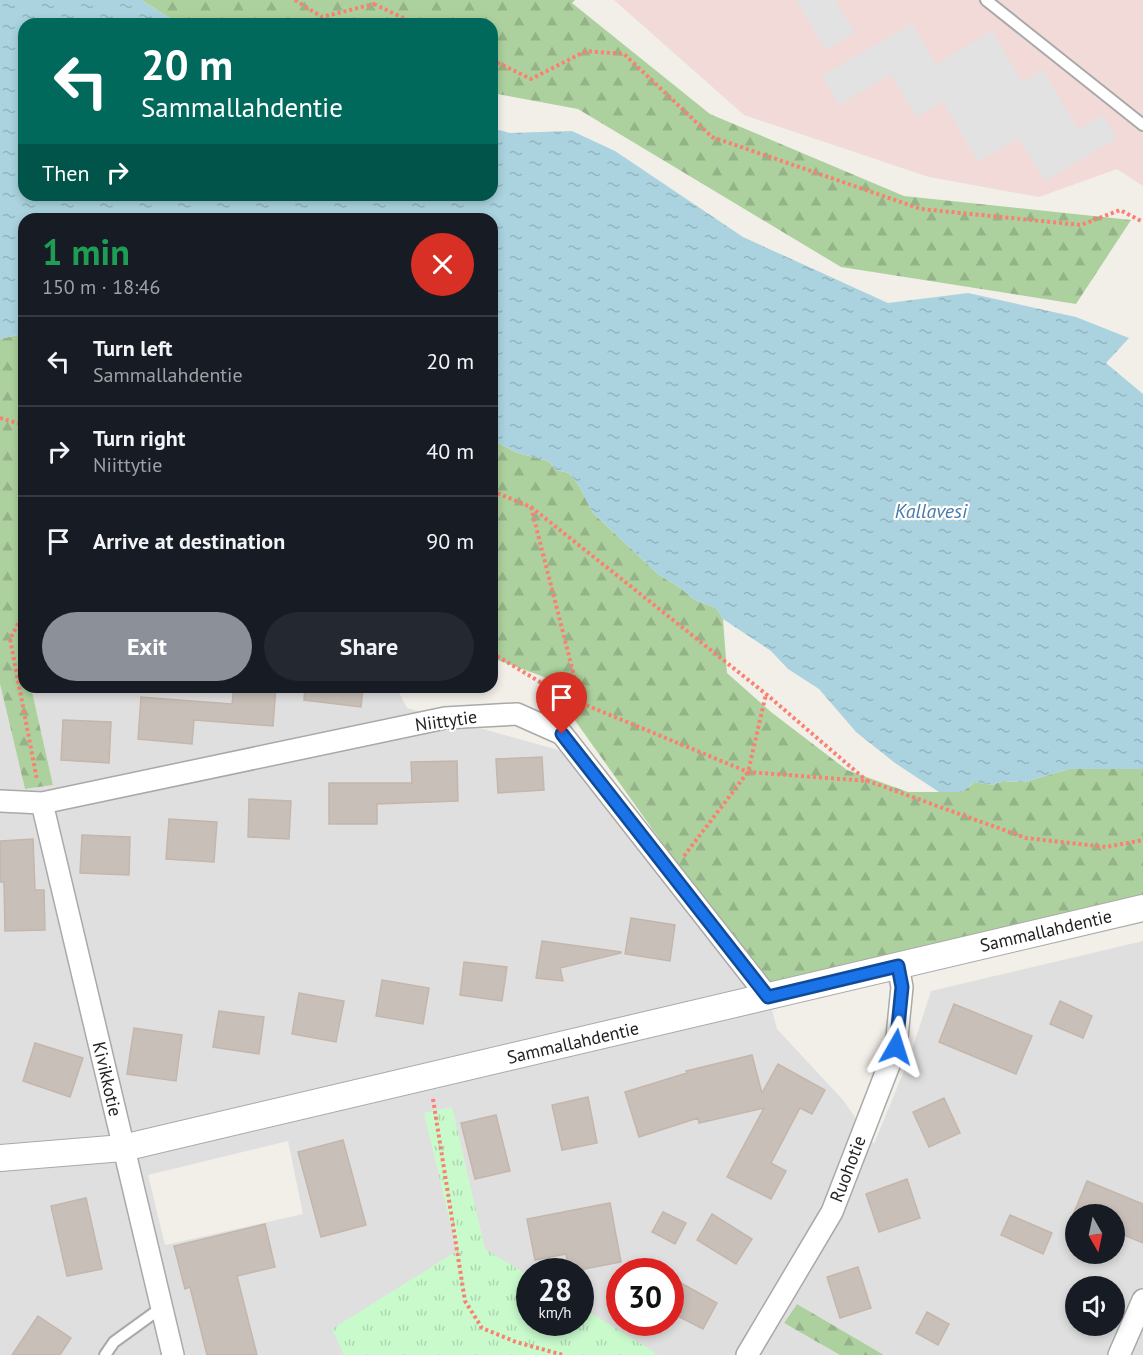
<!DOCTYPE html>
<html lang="en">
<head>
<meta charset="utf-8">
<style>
  :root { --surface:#171b24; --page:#242831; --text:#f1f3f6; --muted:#9ea1a6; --line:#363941; --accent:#8c9099 }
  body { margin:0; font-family:"PT Sans",sans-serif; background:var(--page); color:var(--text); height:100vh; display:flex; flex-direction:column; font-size:22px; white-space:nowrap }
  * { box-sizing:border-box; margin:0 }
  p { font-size:20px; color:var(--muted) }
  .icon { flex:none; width:33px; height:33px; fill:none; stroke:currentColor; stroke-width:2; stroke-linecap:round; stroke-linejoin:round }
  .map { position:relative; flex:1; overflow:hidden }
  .details { position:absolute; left:18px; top:213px; width:480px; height:480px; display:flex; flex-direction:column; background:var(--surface); border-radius:18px; box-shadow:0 3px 9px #0003 }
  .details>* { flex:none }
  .top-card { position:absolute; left:18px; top:18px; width:480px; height:183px; border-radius:18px; box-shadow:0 3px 9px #0003; background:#00695c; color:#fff; overflow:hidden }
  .needle { width:39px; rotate:171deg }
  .tools { position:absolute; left:1065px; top:1204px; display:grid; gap:12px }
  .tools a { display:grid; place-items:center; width:60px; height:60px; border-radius:50%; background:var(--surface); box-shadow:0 3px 9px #0003; font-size:30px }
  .speed { position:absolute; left:516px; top:1258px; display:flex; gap:12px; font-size:30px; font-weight:700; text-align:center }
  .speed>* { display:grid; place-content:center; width:78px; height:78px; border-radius:50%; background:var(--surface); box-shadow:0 3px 9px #0003; line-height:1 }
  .speed small { font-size:15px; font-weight:400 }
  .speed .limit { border:9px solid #d22; background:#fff; color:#111 }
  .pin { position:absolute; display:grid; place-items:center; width:51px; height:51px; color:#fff; margin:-62px -26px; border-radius:50% 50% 50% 0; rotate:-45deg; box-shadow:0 0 6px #0007 }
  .pin .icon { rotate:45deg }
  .me { position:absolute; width:66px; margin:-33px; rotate:6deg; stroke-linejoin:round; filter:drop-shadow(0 0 4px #0008) }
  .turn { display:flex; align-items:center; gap:21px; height:126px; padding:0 24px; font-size:27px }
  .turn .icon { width:78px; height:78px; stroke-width:2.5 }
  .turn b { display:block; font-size:42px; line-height:51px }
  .then { display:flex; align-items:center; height:57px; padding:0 24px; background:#0003; gap:12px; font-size:22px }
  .round { display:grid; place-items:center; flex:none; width:63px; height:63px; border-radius:32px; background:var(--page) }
  .summary { display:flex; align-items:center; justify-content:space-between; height:102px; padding:0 24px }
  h1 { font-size:36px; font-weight:700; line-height:45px; color:#1e9e55 }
  .button { display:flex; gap:12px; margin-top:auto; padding:12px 24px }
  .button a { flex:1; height:69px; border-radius:36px; background:var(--accent); color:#fff; font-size:24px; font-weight:700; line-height:69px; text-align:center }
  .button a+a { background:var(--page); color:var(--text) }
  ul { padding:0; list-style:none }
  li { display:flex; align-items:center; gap:18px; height:90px; padding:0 24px; border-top:2px solid var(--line) }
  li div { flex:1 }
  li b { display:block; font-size:22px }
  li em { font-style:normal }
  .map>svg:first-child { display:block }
  .residential { fill:#e0dfdf; fill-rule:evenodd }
  .commercial { fill:#f2dad9 }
  .forest { fill:url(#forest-firs) }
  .park { fill:url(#park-tufts) }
  .parking { fill:#e2e2e2 }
  .water { fill:url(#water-ripples) }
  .building { fill:#c7bfb8; stroke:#c4b6ab; stroke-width:1.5 }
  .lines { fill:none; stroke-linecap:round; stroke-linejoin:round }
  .service-casing { stroke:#a9a9a9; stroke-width:14 }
  .minor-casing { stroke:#a9a9a9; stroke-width:24 }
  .tertiary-casing { stroke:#a9a9a9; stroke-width:28 }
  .path { stroke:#fa8072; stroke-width:4; stroke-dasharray:3 3; stroke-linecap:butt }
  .service { stroke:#fff; stroke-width:10 }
  .minor { stroke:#fff; stroke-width:21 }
  .tertiary { stroke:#fff; stroke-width:26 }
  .route-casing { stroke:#114b97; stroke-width:15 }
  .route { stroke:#1a73e8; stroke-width:10 }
  .labels { text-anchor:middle; stroke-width:4.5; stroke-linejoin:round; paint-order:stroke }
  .street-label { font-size:18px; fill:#222; stroke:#fff }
  .water-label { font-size:20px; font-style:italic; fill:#4a7aab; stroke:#fff }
</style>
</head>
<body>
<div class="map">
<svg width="1143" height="1355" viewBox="0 0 1143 1355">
  <defs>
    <pattern id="forest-firs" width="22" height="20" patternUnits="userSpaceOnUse" patternTransform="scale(1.5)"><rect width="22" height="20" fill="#add19e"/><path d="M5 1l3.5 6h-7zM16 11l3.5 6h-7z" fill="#95b388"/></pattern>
    <pattern id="park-tufts" width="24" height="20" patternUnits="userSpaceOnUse" patternTransform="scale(1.5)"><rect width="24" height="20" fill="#c8facc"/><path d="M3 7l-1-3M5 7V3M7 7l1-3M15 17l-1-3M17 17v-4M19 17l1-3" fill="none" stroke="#acd6af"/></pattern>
    <pattern id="water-ripples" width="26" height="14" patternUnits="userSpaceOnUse" patternTransform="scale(1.5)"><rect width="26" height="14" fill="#aad3df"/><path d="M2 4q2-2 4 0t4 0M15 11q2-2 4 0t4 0" fill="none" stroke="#92b5bf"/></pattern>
  </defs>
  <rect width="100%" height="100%" fill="#f2efe9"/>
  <path class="residential" d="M0 684 25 789 53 785 31 687H396L407 708 562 751 767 990 777 1029 843 1100 874 1144 910 1056 931 991 1143 941V1355H884L797 1304 784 1323 840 1355H0ZM288 1141 303 1214 165 1245 148 1175ZM1076 1215H1114V1254H1076ZM530 1272H580V1323H530ZM620 1272H670V1323H620ZM1076 1287H1114V1326H1076Z"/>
  <path class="commercial" d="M614 0H1143V186L1117 169 1039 197 929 177 744 115Z"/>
  <path class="forest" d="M141 0H575L572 3 710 114 904 196 1131 220 1076 304 841 267 578 109 492 93V24H179Z
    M17 335 24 337V641H21L24 653V687H31L53 785 25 789 0 684V339Z
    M492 440 518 453 548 461 556 470 569 473 578 484 593 513 659 575 679 587 695 600 716 608 723 619 727 673 771 712 847 770 908 792H962L975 782 992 785 1003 781 1024 782 1069 769H1143V898L767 990 544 677 492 658Z
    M797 1304 884 1355H840L784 1323Z"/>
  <path class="park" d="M452 1107 485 1249 529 1276 530 1323H580L581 1307 659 1355H344L332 1329 457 1251 424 1113Z"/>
  <path class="parking" d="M796 0H835L855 33 826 50Z
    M912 23 936 64 992 31 1022 82 1043 70 1078 129 1103 115 1117 138 1045 181 1018 138 978 162 943 102 916 117 891 74 839 105 822 76Z"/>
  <path class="water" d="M0 0H141L179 24H24V195H492V128L510 133 572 131 615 151 743 237 888 303 968 293 1076 317 1129 338 1106 363 1143 394V769H1069L1024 782 1003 781 992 785 975 782 962 792H939L895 763 856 732 819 689 788 669 771 651 723 619 716 608 695 600 679 587 659 575 593 513 578 484 569 473 556 470 548 461 518 453 492 440V219H24V337L17 335 0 339Z"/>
  <path class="building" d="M234 687H276L273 726 194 720 192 744 138 739 141 697 232 704Z
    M305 687H363L361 707 304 700Z
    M63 720 111 722 109 763 61 760Z
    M542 757 544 790 498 793 496 759Z
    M457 761 458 801 377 804V824H329V783H412L411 762Z
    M249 799 291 801 289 839 248 837Z
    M169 819 217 822 214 862 166 859Z
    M82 835 130 837 129 875 80 873Z
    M33 839 35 890H44L45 930 5 931 4 882H0V841Z
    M631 918 675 925 670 961 625 954Z
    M542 941 621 952V953L560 968 563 981 536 978Z
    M464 962 507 967 502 1001 460 995Z
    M382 980 429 988 423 1024 376 1016Z
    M299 993 344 1001 336 1042 292 1034Z
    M1060 1001 1092 1016 1083 1038 1050 1024Z
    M954 1004 1032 1036 1016 1074 939 1042Z
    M219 1011 264 1017 259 1054 213 1047Z
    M134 1028 182 1035 176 1081 127 1074Z
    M35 1043 83 1058 70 1097 23 1081Z
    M752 1055 762 1093 778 1064 825 1090 812 1114 800 1108 771 1163 786 1171 771 1199 727 1177 764 1108 699 1123 698 1118 639 1137 625 1092 687 1073 686 1071Z
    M588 1097 597 1143 562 1150 552 1105Z
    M944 1098 960 1133 929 1147 913 1112Z
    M496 1115 510 1171 475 1179 461 1123Z
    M343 1140 366 1225 321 1237 298 1152Z
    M907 1179 920 1218 879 1232 866 1194Z
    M1087 1181 1143 1204V1243L1114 1231V1215H1073Z
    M86 1198 102 1269 67 1276 51 1206Z
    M610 1203 621 1262 569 1272 566 1254 535 1260 527 1219Z
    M663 1212 686 1223 675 1244 652 1232Z
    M712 1214 752 1239 736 1264 697 1240Z
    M1010 1215 1052 1233 1043 1254 1001 1235Z
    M265 1224 275 1267 237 1276 257 1355H207L190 1287 185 1289 174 1246Z
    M858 1267 871 1308 840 1318 827 1277Z
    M670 1277 717 1303 703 1329 670 1312Z
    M927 1312 949 1324 938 1345 916 1333Z
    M38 1316 71 1338 60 1355H12Z"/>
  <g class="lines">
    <g class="service-casing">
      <path id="service" d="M986 0 1143 125
        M105 1355 114 1342 161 1308"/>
    </g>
    <g class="minor-casing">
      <path id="minor" d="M0 801 42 803 445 718 517 714 562 734 768 997
        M42 803 173 1355
        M747 1355 832 1212 896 1047 902 987 898 966
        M1119 1355 1143 1300"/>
    </g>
    <g class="tertiary-casing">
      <path id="tertiary" d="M0 1158 123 1148 1143 908"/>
    </g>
    <path class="path" d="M295 0 322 17 374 4 376 0
      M374 4 416 24
      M492 60 531 79 586 51 624 54 712 137 921 209 1081 225 1120 210 1143 222
      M0 418 24 425
      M492 491 531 507 766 694 867 781
      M531 507 581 703 573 716
      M24 613 10 639 37 780
      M492 653 540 682 581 703 748 772 868 781 1026 838 1106 847 1143 840
      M684 856 748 772 766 694
      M433 1099 465 1301 482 1328 516 1342 563 1355"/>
    <use href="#service" class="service"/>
    <use href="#minor" class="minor"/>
    <use href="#tertiary" class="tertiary"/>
  </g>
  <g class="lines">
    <g class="route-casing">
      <path id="route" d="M562 734 768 997 898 966 902 987 896 1047"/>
    </g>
    <use href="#route" class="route"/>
  </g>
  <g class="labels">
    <g class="street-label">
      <text transform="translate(446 721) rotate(-8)" y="6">Niittytie</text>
      <text transform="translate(1046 931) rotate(-13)" y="6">Sammallahdentie</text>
      <text transform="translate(573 1043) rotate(-13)" y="6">Sammallahdentie</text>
      <text transform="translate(107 1079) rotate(77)" y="6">Kivikkotie</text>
      <text transform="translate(848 1169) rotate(-69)" y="6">Ruohotie</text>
    </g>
    <g class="water-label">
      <text x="931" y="518">Kallavesi</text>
    </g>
  </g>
</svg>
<div class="tools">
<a><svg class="needle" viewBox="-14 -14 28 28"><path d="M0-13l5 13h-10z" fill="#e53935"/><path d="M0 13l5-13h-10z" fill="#9ea1a6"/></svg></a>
<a><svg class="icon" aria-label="sound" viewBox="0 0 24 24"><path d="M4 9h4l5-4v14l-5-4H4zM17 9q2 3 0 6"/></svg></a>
</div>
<div class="speed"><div>28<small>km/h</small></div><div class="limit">30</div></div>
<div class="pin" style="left:562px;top:734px;background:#d93025"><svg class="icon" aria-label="arrive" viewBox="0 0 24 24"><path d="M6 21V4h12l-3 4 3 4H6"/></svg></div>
<svg class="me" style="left:896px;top:1047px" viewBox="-20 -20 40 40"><path d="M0-17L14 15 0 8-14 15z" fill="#1a73e8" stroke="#fff" stroke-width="4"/></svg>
<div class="top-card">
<div class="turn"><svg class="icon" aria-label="left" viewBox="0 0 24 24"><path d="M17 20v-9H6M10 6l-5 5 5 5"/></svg><div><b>20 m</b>Sammallahdentie</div></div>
<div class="then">Then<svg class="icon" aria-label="right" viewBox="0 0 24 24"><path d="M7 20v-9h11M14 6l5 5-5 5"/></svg></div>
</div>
<section class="details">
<div class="summary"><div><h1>1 min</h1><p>150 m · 18:46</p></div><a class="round" style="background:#d93025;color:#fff"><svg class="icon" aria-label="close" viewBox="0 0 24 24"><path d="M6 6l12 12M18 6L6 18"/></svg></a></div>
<ul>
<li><svg class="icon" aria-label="left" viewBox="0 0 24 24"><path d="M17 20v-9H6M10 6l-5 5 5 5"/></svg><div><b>Turn left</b><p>Sammallahdentie</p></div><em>20 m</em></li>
<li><svg class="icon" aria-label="right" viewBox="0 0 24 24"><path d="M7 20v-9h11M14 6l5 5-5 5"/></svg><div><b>Turn right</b><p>Niittytie</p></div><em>40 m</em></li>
<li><svg class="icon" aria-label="arrive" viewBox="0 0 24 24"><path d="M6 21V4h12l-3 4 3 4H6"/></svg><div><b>Arrive at destination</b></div><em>90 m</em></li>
</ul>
<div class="button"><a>Exit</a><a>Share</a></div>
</section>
</div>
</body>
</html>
